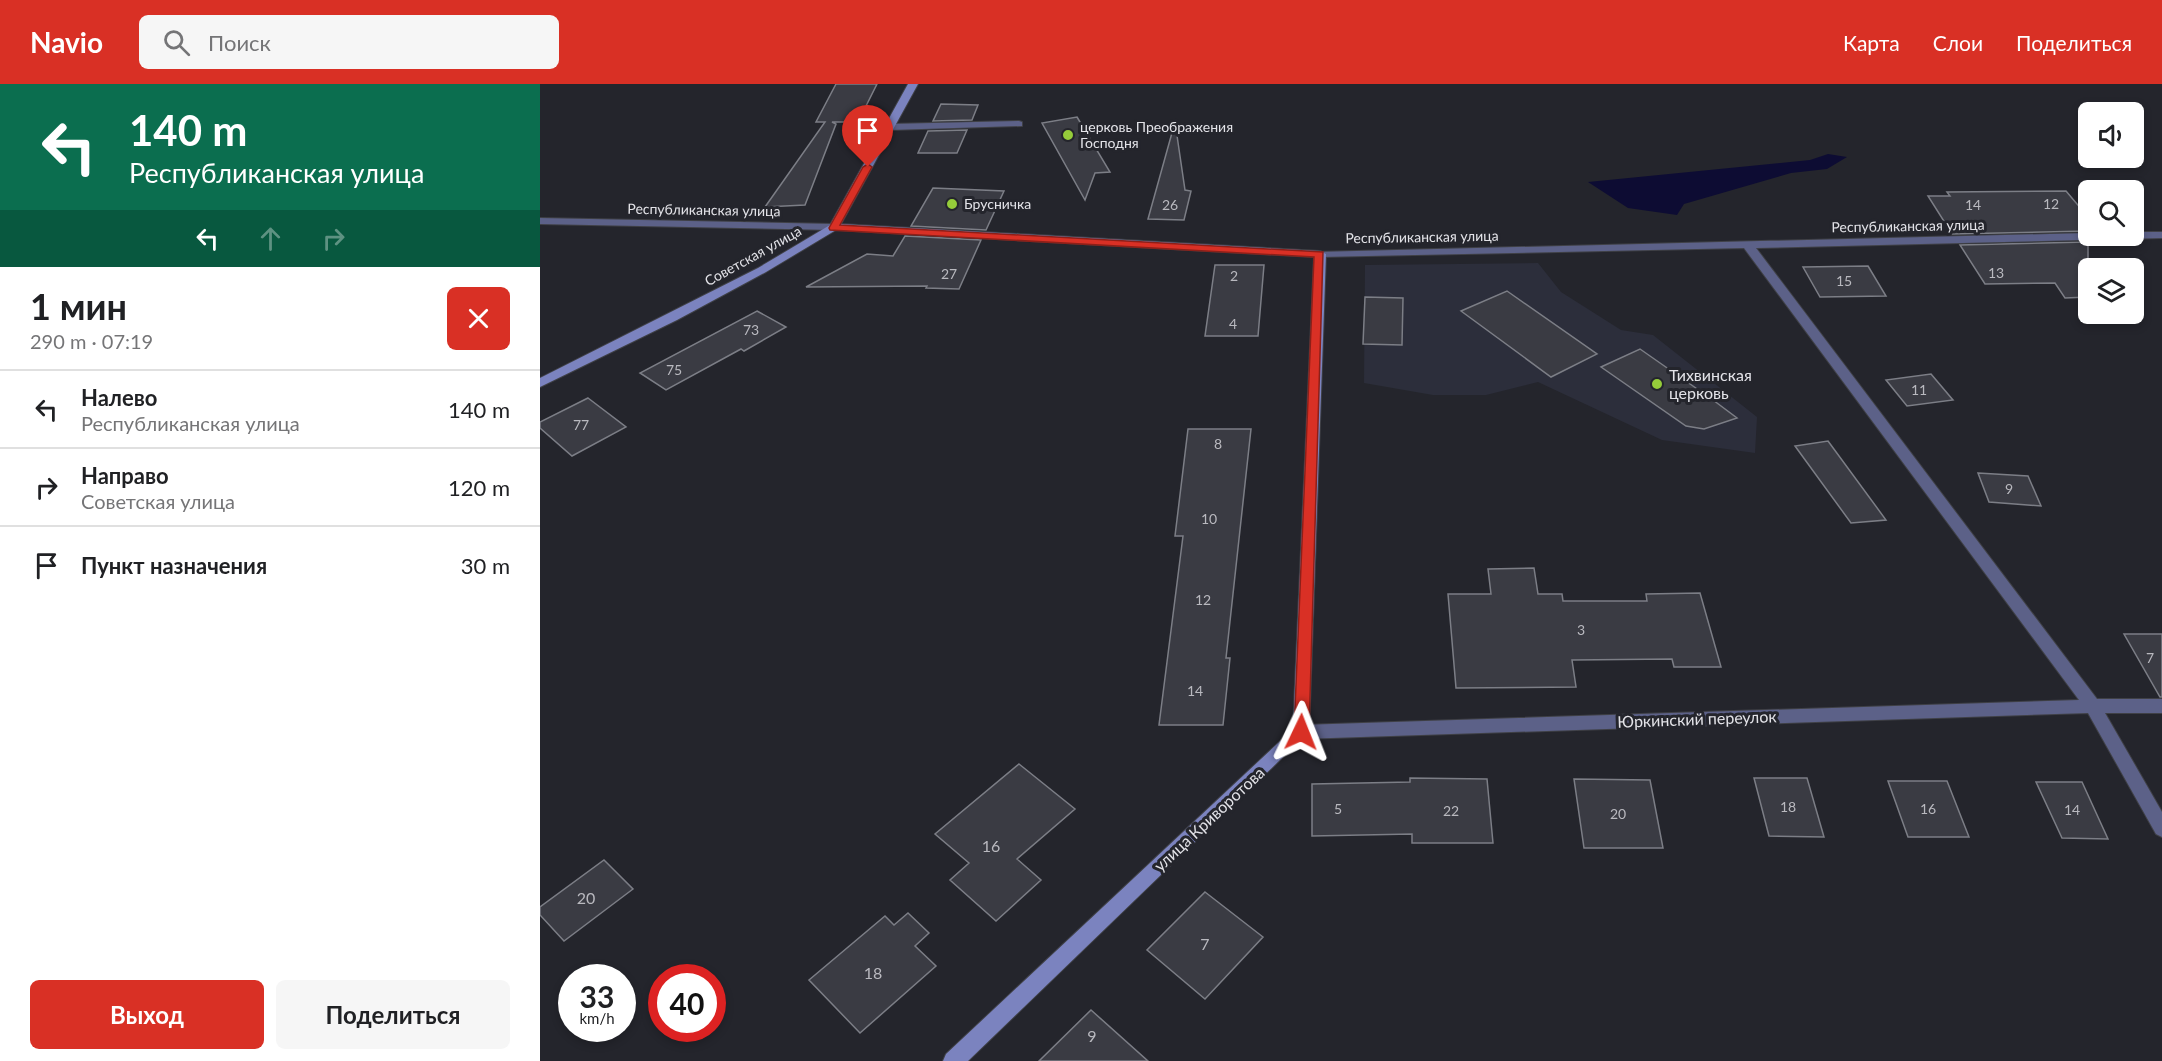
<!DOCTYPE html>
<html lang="ru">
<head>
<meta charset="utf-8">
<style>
  :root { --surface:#fff; --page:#f6f6f6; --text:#202124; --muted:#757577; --line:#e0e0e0; --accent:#d93025 }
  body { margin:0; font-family:Lato,sans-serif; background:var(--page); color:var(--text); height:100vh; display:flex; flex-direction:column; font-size:22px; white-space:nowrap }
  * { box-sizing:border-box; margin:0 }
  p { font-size:20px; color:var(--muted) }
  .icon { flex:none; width:33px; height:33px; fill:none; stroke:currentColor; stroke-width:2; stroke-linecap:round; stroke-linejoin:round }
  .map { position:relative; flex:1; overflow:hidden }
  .sheet { display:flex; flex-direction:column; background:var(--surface); width:540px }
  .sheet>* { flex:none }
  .guide { background:#0b6e4f; color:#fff; overflow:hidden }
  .controls { position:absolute; left:1538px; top:18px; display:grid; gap:12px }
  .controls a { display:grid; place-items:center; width:66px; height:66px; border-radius:9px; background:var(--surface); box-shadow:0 3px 9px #0003; font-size:30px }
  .speed { position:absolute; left:18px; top:880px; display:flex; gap:12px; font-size:30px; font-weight:700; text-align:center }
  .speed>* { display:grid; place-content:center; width:78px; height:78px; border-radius:50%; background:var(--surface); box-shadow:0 3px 9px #0003; line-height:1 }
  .speed small { font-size:15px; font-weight:400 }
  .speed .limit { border:9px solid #d22; background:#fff; color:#111 }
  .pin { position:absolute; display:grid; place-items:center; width:51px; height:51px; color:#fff; margin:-62px -26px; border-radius:50% 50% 50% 0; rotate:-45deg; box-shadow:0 0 6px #0007 }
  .pin .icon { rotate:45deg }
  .me { position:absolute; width:66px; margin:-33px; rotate:2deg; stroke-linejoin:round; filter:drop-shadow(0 0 4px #0008) }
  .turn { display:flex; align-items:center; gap:21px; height:126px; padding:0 30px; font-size:27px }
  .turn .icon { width:78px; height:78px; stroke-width:2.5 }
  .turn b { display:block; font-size:42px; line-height:51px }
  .lanes { display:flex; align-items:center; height:57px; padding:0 30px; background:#0003; justify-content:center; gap:30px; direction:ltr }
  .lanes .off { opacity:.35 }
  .round { display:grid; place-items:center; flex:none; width:63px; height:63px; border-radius:9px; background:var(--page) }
  .summary { display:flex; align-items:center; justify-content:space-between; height:102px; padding:0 30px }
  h1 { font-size:36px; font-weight:700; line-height:45px }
  .action { display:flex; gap:12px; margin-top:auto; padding:12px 30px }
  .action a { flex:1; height:69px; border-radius:9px; background:var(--accent); color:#fff; font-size:24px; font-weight:700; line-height:69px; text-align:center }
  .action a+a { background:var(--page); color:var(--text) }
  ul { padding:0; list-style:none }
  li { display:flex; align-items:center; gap:18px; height:78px; padding:0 30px; border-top:2px solid var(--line) }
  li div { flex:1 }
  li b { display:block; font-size:22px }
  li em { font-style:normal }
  header { display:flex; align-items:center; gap:36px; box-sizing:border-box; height:84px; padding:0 30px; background:var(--accent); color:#fff }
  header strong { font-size:28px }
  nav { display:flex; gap:33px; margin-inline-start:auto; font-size:21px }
  .search { width:420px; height:54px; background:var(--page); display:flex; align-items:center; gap:15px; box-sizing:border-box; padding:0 21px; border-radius:9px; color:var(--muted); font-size:22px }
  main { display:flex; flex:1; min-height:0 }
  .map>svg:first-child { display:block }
  .built { fill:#2c2e3b }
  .water { fill:#0d0c33 }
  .building { fill:#3a3b43; stroke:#7c7e86; stroke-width:1.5 }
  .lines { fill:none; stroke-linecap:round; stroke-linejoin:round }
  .lane-casing { stroke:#3f4046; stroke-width:2 }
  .street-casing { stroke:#3f4046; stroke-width:2 }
  .secondary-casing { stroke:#3f4046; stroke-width:2 }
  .lane { fill:#5c6188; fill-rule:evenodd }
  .street { fill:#5c6188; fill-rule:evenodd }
  .secondary { fill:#7b83bf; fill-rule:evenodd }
  .route { fill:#d93025; stroke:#8d1f18; stroke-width:1.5 }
  .poi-dot { fill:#95cc3a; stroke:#24252c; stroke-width:2 }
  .labels { text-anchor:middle; stroke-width:6; stroke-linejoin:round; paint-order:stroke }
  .far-poi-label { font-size:14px; fill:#e3e3e8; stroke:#24252c; text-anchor:start }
  .number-label { font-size:14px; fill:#b9b9bf }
  .far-street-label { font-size:14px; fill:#e3e3e8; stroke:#24252c }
  .poi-label { font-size:16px; fill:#e3e3e8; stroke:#24252c; text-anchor:start }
  .street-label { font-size:16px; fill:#e3e3e8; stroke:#24252c }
  .near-number-label { font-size:16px; fill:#b9b9bf }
</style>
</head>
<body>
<header>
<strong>Navio</strong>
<div class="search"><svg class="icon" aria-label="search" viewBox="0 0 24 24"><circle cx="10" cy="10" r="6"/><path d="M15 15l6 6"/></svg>Поиск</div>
<nav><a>Карта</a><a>Слои</a><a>Поделиться</a></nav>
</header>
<main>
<section class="sheet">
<div class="guide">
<div class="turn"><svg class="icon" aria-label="left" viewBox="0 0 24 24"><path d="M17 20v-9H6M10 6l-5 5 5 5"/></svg><div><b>140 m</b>Республиканская улица</div></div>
<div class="lanes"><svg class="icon" aria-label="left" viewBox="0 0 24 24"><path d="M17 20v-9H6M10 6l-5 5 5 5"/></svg><svg class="icon off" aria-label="ahead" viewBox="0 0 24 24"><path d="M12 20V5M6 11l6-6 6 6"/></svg><svg class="icon off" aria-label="right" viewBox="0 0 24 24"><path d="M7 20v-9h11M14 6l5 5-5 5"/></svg></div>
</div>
<div class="summary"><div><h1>1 мин</h1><p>290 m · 07:19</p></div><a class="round" style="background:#d93025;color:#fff"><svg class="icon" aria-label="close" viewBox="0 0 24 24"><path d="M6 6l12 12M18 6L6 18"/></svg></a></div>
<ul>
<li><svg class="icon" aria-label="left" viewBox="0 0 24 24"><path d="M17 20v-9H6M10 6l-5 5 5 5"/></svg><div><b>Налево</b><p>Республиканская улица</p></div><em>140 m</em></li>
<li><svg class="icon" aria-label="right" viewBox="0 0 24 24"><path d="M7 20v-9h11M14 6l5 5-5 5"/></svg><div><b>Направо</b><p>Советская улица</p></div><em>120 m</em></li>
<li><svg class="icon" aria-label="arrive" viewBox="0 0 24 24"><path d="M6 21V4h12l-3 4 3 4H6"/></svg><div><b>Пункт назначения</b></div><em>30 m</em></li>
</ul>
<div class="action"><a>Выход</a><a>Поделиться</a></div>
</section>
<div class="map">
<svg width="1622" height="977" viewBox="0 0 1622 977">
  <rect width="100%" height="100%" fill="#24252c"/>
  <path class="built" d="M998 179 1021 208 1081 246 1113 251 1217 333 1215 369 1122 356 998 298 946 311H893L824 299 825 181Z"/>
  <path class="water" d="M1288 70 1307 73 1287 85 1251 89 1144 120 1137 131 1088 124 1048 98 1270 76Z"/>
  <path class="building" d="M296 0H337L318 38H292L296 40 265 121 225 123 285 38H276Z
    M401 20 438 21 432 36 393 37Z
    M537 33 570 88 555 89 545 116 502 39Z
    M635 38 645 106 651 107 644 136 608 135Z
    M427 46 417 69H378L388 47Z
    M393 104 464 107 446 146 371 142Z
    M1526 107 1548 133V147L1412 150 1388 112H1410L1407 108Z
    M365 152 441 156 419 205 386 204 387 202 266 203 327 170 353 172Z
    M1548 158V213L1525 214 1515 199 1445 200 1420 161Z
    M675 181H724L718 252H665Z
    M1328 182 1346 212 1280 213 1263 183Z
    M967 207 1057 270 1011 293 921 227Z
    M825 213 863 214 862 261 823 260Z
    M217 227 246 243 204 267 201 265 126 306 100 289Z
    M1100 265 1173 316 1197 334 1164 345 1146 342 1061 283Z
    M1391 290 1413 316 1367 322 1346 296Z
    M48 314 86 343 32 372 0 344V338Z
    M648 345H711L686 574H690L683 641H619L643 452H635Z
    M1288 357 1346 436 1311 439 1255 362Z
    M1438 389 1488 392 1501 422 1449 418Z
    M994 484 998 510H1022L1023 517H1107L1106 510 1160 509 1181 583H1134L1132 575 1032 576 1036 603 916 604 908 510H951L948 485Z
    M1584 550H1622V613H1620Z
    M479 680 535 725 477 775 501 796 456 837 410 796 429 779 395 750Z
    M870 694 947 695 953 759H872V750L772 752V700L870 698Z
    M1214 694H1267L1284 753 1229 752Z
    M1034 695 1110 696 1123 764H1044Z
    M1348 697H1407L1429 753H1368Z
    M1496 698H1542L1568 755 1522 754Z
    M64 776 93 805 24 857 0 831V823Z
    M665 808 723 853 665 915 607 866Z
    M368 829 389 849 375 862 396 882 320 949 269 896 345 832 354 841Z
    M551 926 608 977H499Z"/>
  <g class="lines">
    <g class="lane-casing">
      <path id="lane" d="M479 37 482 38V42L350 46 345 43 350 40Z"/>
    </g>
    <g class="street-casing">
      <path id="street" d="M0 134 294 140 300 143 294 146 0 140Z
        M1593 148H1622V154L1216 164 1557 615H1622V629H1565L1622 728V753L1616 750 1548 629 761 655 755 653 753 648 755 643 761 641 1539 616 1204 164 780 173 774 170 776 168 1548 149V152H1593Z"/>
    </g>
    <g class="secondary-casing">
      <path id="secondary" d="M368 0H378L301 140 780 167 786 170 769 648 428 977H403L406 970 753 645 774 173 296 146 226 188 137 236 0 303V294L218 184 290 141Z"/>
    </g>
    <use href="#lane" class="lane"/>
    <use href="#street" class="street"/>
    <use href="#secondary" class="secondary"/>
  </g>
  <path class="route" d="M328 80 332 83 300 141 783 168 769 648 767 652 761 654 756 652 754 648 774 173 290 146 289 144 323 83Z"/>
  <g class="poi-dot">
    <circle cx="528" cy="51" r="6"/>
    <circle cx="412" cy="120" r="6"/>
    <circle cx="1117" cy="300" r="6"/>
  </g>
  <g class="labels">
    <g class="far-poi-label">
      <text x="540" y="48">церковь Преображения<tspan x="540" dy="16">Господня</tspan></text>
      <text x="424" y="125">Брусничка</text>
    </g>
    <g class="number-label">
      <text x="1511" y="125">12</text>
      <text x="630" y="126">26</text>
      <text x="1433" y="126">14</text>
      <text x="1456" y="194">13</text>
      <text x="409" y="195">27</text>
      <text x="694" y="197">2</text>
      <text x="1304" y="202">15</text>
      <text x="693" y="245">4</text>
      <text x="211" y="251">73</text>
      <text x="134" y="291">75</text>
      <text x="1379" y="311">11</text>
      <text x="41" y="346">77</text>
      <text x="678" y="365">8</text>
      <text x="1469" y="410">9</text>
      <text x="669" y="440">10</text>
      <text x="663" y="521">12</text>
      <text x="1041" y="551">3</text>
      <text x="1610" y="579">7</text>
      <text x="655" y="612">14</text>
      <text x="1248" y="728">18</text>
      <text x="798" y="730">5</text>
      <text x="1388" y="730">16</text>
      <text x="1532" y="731">14</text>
      <text x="911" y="732">22</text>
      <text x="1078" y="735">20</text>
    </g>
    <g class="far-street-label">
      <text transform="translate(164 126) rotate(1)" y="5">Республиканская улица</text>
      <text transform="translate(1368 142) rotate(-1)" y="5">Республиканская улица</text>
      <text transform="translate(882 153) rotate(-1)" y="5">Республиканская улица</text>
      <text transform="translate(213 172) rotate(-29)" y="5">Советская улица</text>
    </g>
    <g class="poi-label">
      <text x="1129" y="297">Тихвинская<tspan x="1129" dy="18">церковь</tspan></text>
    </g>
    <g class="street-label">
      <text transform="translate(1157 635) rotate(-2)" y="6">Юркинский переулок</text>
      <text transform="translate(669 735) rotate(-43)" y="6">улица Криворотова</text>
    </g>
    <g class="near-number-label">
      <text x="451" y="768">16</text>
      <text x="46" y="820">20</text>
      <text x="665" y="866">7</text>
      <text x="333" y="895">18</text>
      <text x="552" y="958">9</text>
    </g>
  </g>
</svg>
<div class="controls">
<a><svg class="icon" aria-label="sound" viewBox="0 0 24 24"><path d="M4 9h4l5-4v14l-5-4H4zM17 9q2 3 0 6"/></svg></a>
<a><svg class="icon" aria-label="search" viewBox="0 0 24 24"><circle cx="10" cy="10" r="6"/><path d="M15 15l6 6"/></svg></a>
<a><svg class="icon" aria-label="layers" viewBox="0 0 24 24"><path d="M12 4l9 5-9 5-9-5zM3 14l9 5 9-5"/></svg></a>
</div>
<div class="speed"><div>33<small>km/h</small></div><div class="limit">40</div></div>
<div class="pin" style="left:328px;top:83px;background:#d93025"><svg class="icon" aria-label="arrive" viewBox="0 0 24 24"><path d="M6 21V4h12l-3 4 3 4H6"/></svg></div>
<svg class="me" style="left:761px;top:648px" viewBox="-20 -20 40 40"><path d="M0-17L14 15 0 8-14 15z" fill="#d93025" stroke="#fff" stroke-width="4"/></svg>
</div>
</main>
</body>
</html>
